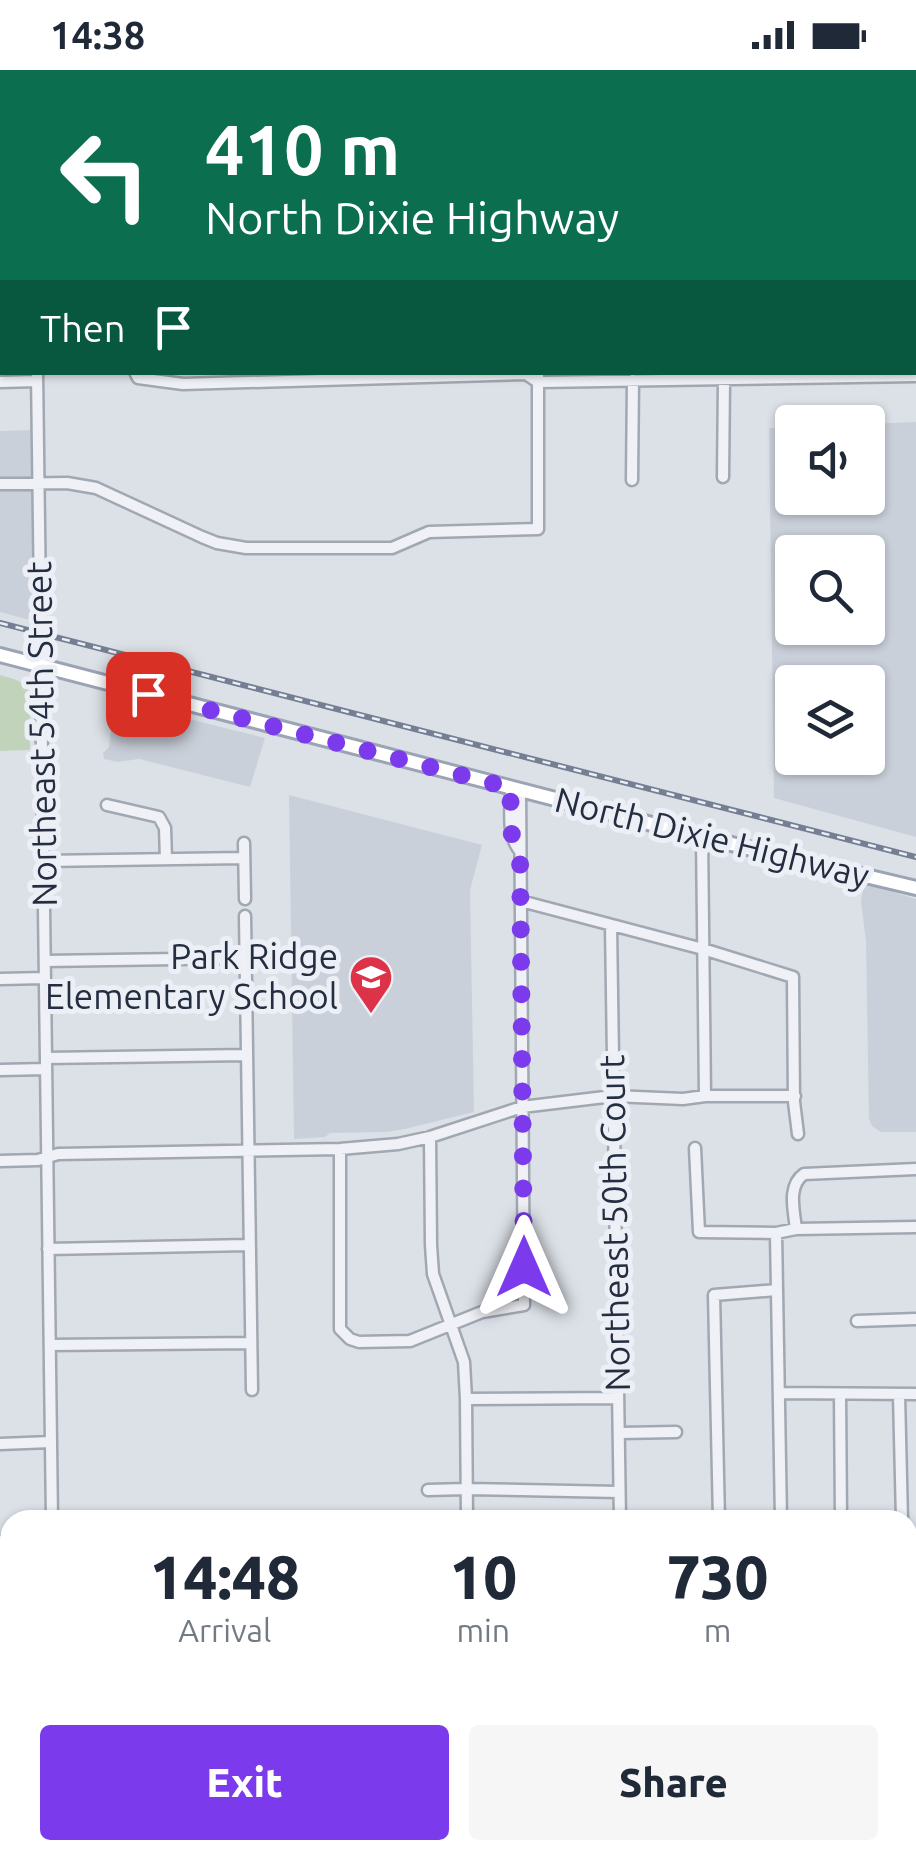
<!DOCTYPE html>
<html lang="en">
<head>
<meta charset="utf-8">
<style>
  :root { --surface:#fff; --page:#f6f6f7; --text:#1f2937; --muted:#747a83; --accent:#7c3aed }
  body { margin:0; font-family:Ubuntu,sans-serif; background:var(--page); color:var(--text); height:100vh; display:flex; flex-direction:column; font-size:38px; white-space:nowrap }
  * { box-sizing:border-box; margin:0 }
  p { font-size:32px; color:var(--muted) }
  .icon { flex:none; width:55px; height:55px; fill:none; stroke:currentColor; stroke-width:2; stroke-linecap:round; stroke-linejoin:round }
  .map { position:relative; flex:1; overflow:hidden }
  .details { position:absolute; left:0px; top:1440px; width:918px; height:350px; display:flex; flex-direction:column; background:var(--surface); border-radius:30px 30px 0 0; box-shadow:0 2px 8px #0004 }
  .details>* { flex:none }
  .banner { position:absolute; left:0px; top:0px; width:918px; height:305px; box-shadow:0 2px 8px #0004; background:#0b6e4f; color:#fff; overflow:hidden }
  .fabs { position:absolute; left:775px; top:335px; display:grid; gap:20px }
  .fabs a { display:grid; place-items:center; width:110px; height:110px; border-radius:10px; background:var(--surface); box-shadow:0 2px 8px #0004; font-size:50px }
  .pin { position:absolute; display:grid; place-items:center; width:85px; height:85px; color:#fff; margin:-42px; border-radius:20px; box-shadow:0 5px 15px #0006 }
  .me { position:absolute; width:110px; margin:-55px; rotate:0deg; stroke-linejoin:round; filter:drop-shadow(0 0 8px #0008) }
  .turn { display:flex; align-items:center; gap:35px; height:210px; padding:0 40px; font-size:45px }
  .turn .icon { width:130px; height:130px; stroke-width:2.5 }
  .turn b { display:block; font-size:70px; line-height:85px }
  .then { display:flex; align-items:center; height:95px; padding:0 40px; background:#0003; gap:20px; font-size:38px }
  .eta { display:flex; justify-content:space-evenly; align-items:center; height:170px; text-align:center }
  .eta b { font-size:60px; font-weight:800; line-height:70px }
  .cta { display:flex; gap:20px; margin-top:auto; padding:20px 40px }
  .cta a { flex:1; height:115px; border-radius:10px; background:var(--accent); color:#fff; font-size:40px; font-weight:800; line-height:115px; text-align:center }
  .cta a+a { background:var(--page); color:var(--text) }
  .status { display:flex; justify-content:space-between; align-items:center; height:70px; padding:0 50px; background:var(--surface); direction:ltr }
  .status svg { height:28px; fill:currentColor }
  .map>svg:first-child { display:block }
  .built { fill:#cad0da; fill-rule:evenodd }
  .green { fill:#c2d3bc }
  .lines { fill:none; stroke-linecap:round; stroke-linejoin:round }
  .minor-casing { stroke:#a1a8b2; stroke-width:15 }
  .major-casing { stroke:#9aa4b5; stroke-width:18 }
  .minor { stroke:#eff1f6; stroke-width:10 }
  .major { stroke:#fff; stroke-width:12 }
  .rail-casing { stroke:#747f93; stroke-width:6 }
  .rail { stroke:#ecf0f6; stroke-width:2.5; stroke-dasharray:8; stroke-linecap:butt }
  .route { stroke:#7c3aed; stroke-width:18; stroke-dasharray:0 32.4 }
  .labels { text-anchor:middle; stroke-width:10; stroke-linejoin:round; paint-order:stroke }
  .street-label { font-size:35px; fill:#242e40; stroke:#ecf0f6 }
  .poi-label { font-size:35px; fill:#242e40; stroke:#ecf0f6; text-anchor:end }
</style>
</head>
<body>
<div class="status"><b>14:38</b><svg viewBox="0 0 49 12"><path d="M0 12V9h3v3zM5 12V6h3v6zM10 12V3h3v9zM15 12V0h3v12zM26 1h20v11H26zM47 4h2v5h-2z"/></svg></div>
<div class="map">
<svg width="916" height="1790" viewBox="0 0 916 1790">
  <rect width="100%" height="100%" fill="#dce1e8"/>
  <path class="built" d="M916 352V767L774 728 769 358 792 357V428H868V354ZM792 482H868V558H792ZM868 612V688H792V612Z
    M34 360 35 490 33 551 0 542V361Z
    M114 630 265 668 250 717 139 689 118 692 104 689 103 683 109 677Z
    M289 725 482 775 470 820 474 1042 405 1059 386 1062 330 1063 325 1067 294 1069Z
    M864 813 916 829V1062H881L872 1056 869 1049 866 872 861 831Z
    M68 1780H552V1790H68Z"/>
  <path class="green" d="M0 605C13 609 25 610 30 624V680L0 681Z"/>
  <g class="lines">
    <g class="minor-casing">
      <path id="minor" d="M32 0V2
        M122 0V2
        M214 0V2
        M440 0V2
        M533 0V2
        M719 0 721 2
        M850 0 853 2
        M909 0V2
        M672 2 674 0
        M915 122H916
        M0 124H2
        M0 215H2
        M37 302 52 1450
        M135 302 138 308 183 314 526 304 538 312 916 306
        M0 312 37 311
        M723 407 724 310
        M632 410 633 310
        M0 414 67 413 96 418 202 467 217 473 246 478H392L429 462 538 459V302
        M511 718C511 739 506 764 520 781
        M107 735 159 747 165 758 166 789
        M702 767 705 1026
        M244 773 245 829
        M44 791 243 788
        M521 831 703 879 793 907 794 1032 798 1064
        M245 846 252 1320
        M611 856 620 1450
        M45 891 244 888
        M0 909 45 908
        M46 988 246 985
        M0 1000 46 999
        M430 1067 431 1175 433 1204 464 1292 466 1329 467 1450
        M695 1078 699 1162 776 1163 796 1159 916 1157
        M340 1079V1259L350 1269 359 1272 410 1271 482 1242 524 1235 520 720
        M0 1091 38 1090 58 1084 340 1079 398 1074 430 1067 522 1037 613 1026 683 1029 705 1026H795
        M796 1159C794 1140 787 1116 804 1104L916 1099
        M48 1179 249 1175
        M777 1220 781 1450
        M857 1251 916 1249
        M50 1275 251 1273
        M780 1323 916 1324
        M840 1324 841 1450
        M899 1325 902 1450
        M466 1329 617 1328
        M620 1363 676 1362
        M0 1374 51 1372
        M428 1420 466 1419 619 1422
        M719 1450 714 1225 777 1220 776 1163
        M0 1471H10
        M908 1530 916 1535
        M0 1571 10 1570
        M57 1780V1790"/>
    </g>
    <g class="major-casing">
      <path id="major" d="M0 585 702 767 916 818"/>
    </g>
    <use href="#minor" class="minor"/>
    <use href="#major" class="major"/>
    <g class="rail-casing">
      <path id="rail" d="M0 553 916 787"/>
    </g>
    <use href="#rail" class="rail"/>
  </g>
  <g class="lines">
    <path class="route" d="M148 624 511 718C511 740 506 764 520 782L524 1197"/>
  </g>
  <defs>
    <g id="school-pin" transform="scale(2.25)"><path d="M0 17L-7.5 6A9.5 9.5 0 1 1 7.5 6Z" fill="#dc3349" stroke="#ecf0f6"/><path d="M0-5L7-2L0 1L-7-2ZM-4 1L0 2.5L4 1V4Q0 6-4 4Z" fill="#fff"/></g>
  </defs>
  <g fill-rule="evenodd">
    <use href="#school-pin" x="371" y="907"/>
  </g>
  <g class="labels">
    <g class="street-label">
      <text transform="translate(42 664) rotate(-91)" y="12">Northeast 54th Street</text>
      <text transform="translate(712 768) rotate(14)" y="12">North Dixie Highway</text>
      <text transform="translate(615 1153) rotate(-91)" y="12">Northeast 50th Court</text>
    </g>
    <g class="poi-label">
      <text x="338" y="899">Park Ridge<tspan x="338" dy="40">Elementary School</tspan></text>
    </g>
  </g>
</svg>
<div class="fabs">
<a><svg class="icon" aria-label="sound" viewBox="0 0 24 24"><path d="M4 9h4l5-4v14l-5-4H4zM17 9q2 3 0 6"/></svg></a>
<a><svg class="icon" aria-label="search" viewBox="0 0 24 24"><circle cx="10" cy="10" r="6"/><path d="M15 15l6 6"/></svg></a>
<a><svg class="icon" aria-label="layers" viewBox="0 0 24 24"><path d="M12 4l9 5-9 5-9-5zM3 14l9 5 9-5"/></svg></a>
</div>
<div class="pin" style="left:148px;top:624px;background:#d93025"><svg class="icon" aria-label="arrive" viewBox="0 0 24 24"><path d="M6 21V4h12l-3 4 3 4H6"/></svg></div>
<svg class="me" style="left:524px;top:1197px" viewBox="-20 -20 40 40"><path d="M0-17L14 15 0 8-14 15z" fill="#7c3aed" stroke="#fff" stroke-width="4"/></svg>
<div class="banner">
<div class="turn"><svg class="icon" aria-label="left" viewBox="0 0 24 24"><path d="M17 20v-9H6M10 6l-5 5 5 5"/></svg><div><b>410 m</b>North Dixie Highway</div></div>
<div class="then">Then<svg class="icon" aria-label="arrive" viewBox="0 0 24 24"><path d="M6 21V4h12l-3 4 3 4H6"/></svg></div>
</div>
<section class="details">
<div class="eta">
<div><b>14:48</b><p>Arrival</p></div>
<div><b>10</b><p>min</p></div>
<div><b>730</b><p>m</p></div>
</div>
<div class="cta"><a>Exit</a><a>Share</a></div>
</section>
</div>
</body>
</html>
